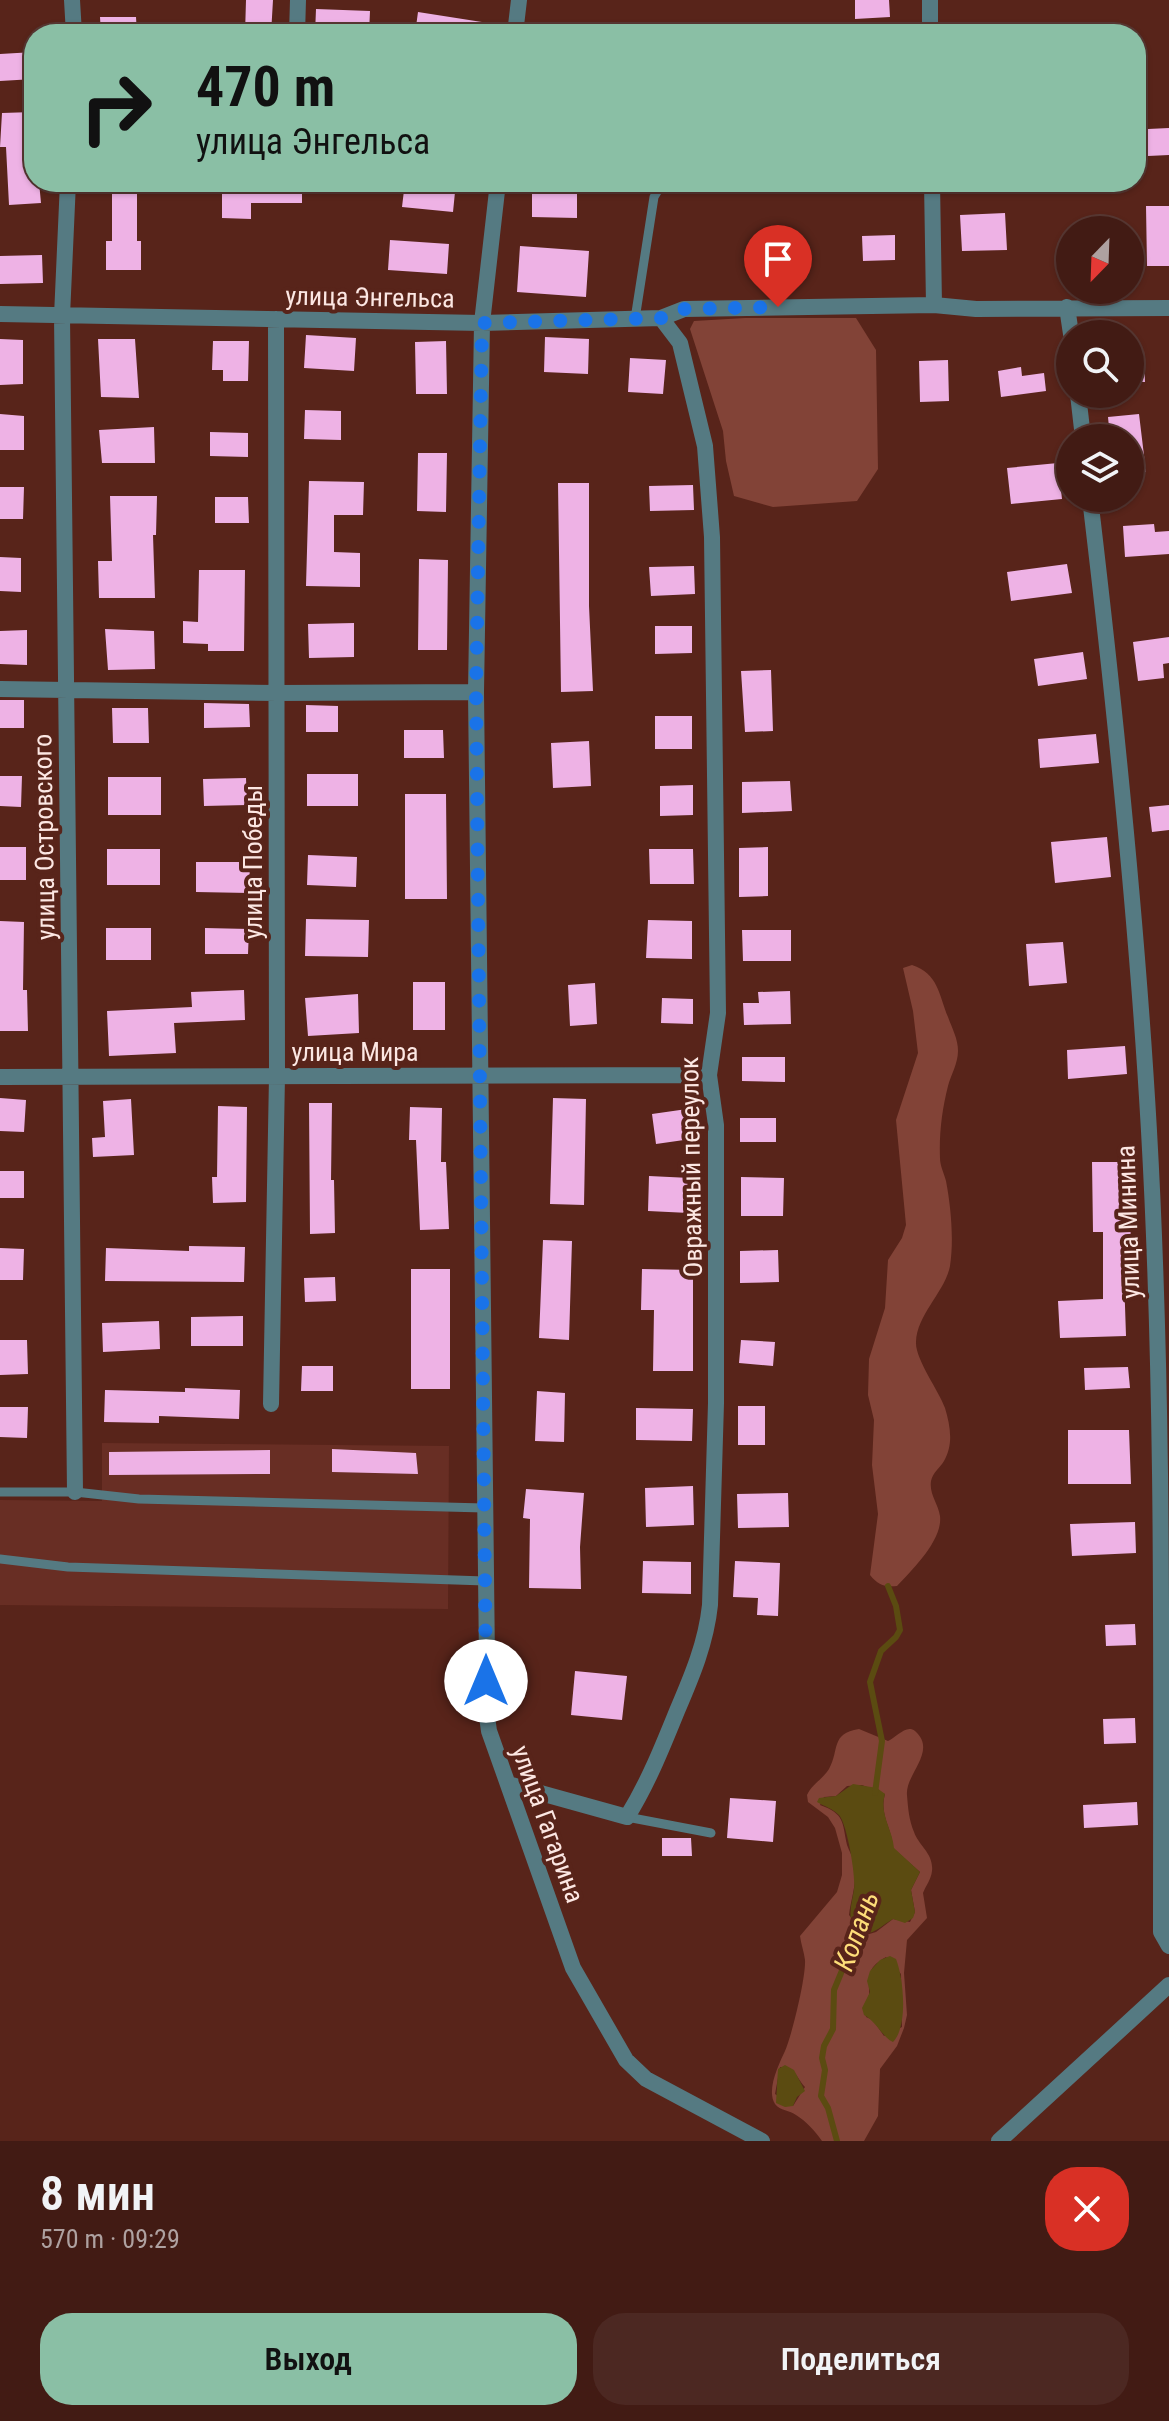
<!DOCTYPE html>
<html lang="ru">
<head>
<meta charset="utf-8">
<style>
  :root { --surface:#421b14; --page:#4c2822; --text:#f1f3f6; --muted:#aea1a0; --line:#5a3934; --accent:#8abfa5 }
  body { margin:0; font-family:"Roboto Condensed",sans-serif; background:var(--page); color:var(--text); height:100vh; display:flex; flex-direction:column; font-size:30px; white-space:nowrap }
  * { box-sizing:border-box; margin:0 }
  p { font-size:26px; color:var(--muted) }
  .icon { flex:none; width:44px; height:44px; fill:none; stroke:currentColor; stroke-width:2; stroke-linecap:round; stroke-linejoin:round }
  .map { position:relative; height:2141px; overflow:hidden }
  .side { display:flex; flex-direction:column; background:var(--surface); flex:1 }
  .side>* { flex:none }
  .guide { position:absolute; left:24px; top:24px; width:1122px; height:168px; border-radius:32px; box-shadow:0 2px 6px #0004,0 0 0 2px var(--line); background:#8abfa5; color:#111; overflow:hidden }
  .needle { width:52px; rotate:203deg }
  .fabs { position:absolute; left:1056px; top:216px; display:grid; gap:16px }
  .fabs a { display:grid; place-items:center; width:88px; height:88px; border-radius:50%; background:var(--surface); box-shadow:0 2px 6px #0004,0 0 0 2px var(--line); font-size:40px }
  .pin { position:absolute; display:grid; place-items:center; width:68px; height:68px; color:#fff; margin:-82px -34px; border-radius:50% 50% 50% 0; rotate:-45deg; box-shadow:0 0 8px #0007 }
  .pin .icon { rotate:45deg }
  .me { position:absolute; width:88px; margin:-44px; rotate:0deg; stroke-linejoin:round; filter:drop-shadow(0 0 6px #0008) }
  .turn { display:flex; align-items:center; gap:28px; height:168px; padding:0 40px; font-size:36px }
  .turn .icon { width:104px; height:104px; stroke-width:2.5 }
  .turn b { display:block; font-size:56px; line-height:68px }
  .round { display:grid; place-items:center; flex:none; width:84px; height:84px; border-radius:32px; background:var(--page) }
  .summary { display:flex; align-items:center; justify-content:space-between; height:136px; padding:0 40px }
  h1 { font-size:48px; font-weight:600; line-height:60px }
  .button { display:flex; gap:16px; margin-top:auto; padding:16px 40px }
  .button a { flex:1; height:92px; border-radius:32px; background:var(--accent); color:#111; font-size:32px; font-weight:600; line-height:92px; text-align:center }
  .button a+a { background:var(--page); color:var(--text) }
  .map>svg:first-child { display:block }
  .built { fill:#682e24 }
  .green { fill:#824337; fill-rule:evenodd }
  .water { fill:#5b4b11 }
  .lines { fill:none; stroke-linecap:round; stroke-linejoin:round }
  .stream { stroke:#5b4b11; stroke-width:6 }
  .building { fill:#eeb2e5 }
  .service { stroke:#557a82; stroke-width:9 }
  .minor { stroke:#557a82; stroke-width:16 }
  .route { stroke:#1a73e8; stroke-width:14; stroke-dasharray:0 25.2 }
  .labels { text-anchor:middle; stroke-width:8; stroke-linejoin:round; paint-order:stroke }
  .street-label { font-size:26px; fill:#fce7e3; stroke:#58241a }
  .water-label { font-size:28px; font-style:italic; fill:#fddd79; stroke:#58241a }
</style>
</head>
<body>
<div class="map">
<svg width="1169" height="2141" viewBox="0 0 1169 2141">
  <rect width="100%" height="100%" fill="#58241a"/>
  <path class="built" d="M102 1443 449 1446 448 1609 0 1605V1500L102 1501Z"/>
  <path class="green" d="M745 318H856L876 350 878 469 857 501 773 507 734 496 726 461 723 431 690 329 694 321Z
    M912 965C938 973 939 995 948 1017 952 1028 958 1039 958 1051 958 1063 951 1075 948 1086 942 1110 939 1133 940 1158 940 1166 944 1173 946 1181 951 1207 954 1240 950 1266 945 1292 917 1314 916 1342 915 1359 939 1391 945 1408 950 1425 954 1444 944 1461 940 1468 933 1472 931 1481 929 1494 938 1503 940 1516 943 1540 912 1570 897 1586 884 1587 878 1585 870 1575L878 1514 872 1465 874 1420 868 1395 869 1359 885 1308 888 1260 902 1238 906 1225 896 1120 918 1053 913 1011 903 968Z
    M859 1729 888 1741C896 1738 906 1724 915 1731 938 1751 905 1774 907 1795 908 1808 909 1820 914 1832 919 1846 934 1854 932 1871 931 1880 926 1885 923 1893L927 1918 907 1940 904 1973 907 2015 904 2028 897 2046 880 2069 878 2116 864 2141H822C815 2131 807 2122 796 2115 790 2110 780 2111 775 2104 766 2090 779 2064 785 2051 792 2035 806 1977 805 1960 804 1952 801 1944 800 1936L837 1892 842 1875V1853L835 1828 828 1817 808 1802 807 1795C812 1784 823 1779 829 1769 840 1749 830 1734 859 1729ZM862 1785 885 1794C879 1816 892 1827 893 1848L920 1872 911 1890 915 1912 910 1922 893 1919 876 1932 866 1935 849 1915C851 1898 858 1881 854 1863 853 1857 849 1851 847 1845 842 1822 845 1814 820 1805L824 1797 836 1796 847 1786ZM886 1957 901 1974 902 2027 884 2036 873 2020 866 2017C864 2001 870 2002 869 1990 869 1972 869 1967 886 1957ZM780 2067C796 2067 795 2076 805 2087L793 2106 775 2094Z"/>
  <path class="water" d="M853 1784 877 1788 885 1794C879 1814 892 1828 894 1848L920 1872 911 1890 915 1912 913 1918 905 1923 893 1919C879 1927 872 1938 856 1931 846 1916 852 1905 854 1889 856 1876 847 1824 839 1815 833 1809 824 1806 817 1802L819 1798 836 1796Z
    M890 1956 896 1959C904 1979 908 2027 893 2042 882 2037 878 2023 864 2015L862 2008 870 1992 867 1981 870 1971 880 1960Z
    M785 2065 794 2070 805 2091 797 2097 793 2106 785 2107 776 2103 778 2069Z"/>
  <g class="lines">
    <path class="stream" d="M875 1793 882 1741 870 1682 881 1651 896 1637 900 1630 896 1606 888 1586
      M837 2141 828 2108 821 2096 825 2070 822 2058 824 2046 833 2029 834 1990 860 1927"/>
  </g>
  <path class="building" d="M246 0H273L271 34H245Z
    M855 0H889L890 17 855 19Z
    M316 9 370 11 369 34H315Z
    M418 12 501 25 500 34H415Z
    M100 17H136L137 34H101Z
    M34 52V79L0 81V54Z
    M33 112 34 182H39L41 203 9 205 6 147H0L2 113Z
    M1169 128V155L1148 156V129Z
    M112 182H137V241H141V270H106V241H112Z
    M222 182H302V203H251V219L222 218Z
    M405 182H456L453 212 402 207Z
    M532 182H577V218L532 217Z
    M1146 206H1169V266H1147Z
    M1005 213 1007 250 962 251 960 215Z
    M895 235V260L863 261 862 236Z
    M390 240 449 244 447 274 388 270Z
    M520 246 589 251 586 297 517 292Z
    M42 255 43 283 0 284V256Z
    M306 335 356 338 354 371 304 368Z
    M545 337 589 339 588 374 544 372Z
    M0 339 23 340V384L0 385Z
    M98 339H135L139 398 101 397Z
    M213 341H249L248 381H223V370H212Z
    M446 341 447 394H416L415 342Z
    M1130 351H1144L1145 382H1130Z
    M630 358 666 360 663 394 628 392Z
    M948 360 949 401 920 402 919 361Z
    M1021 367 1022 376 1044 373 1046 391 1001 397 998 371Z
    M305 410 341 411V440L304 439Z
    M0 414 24 416V450H0Z
    M1139 414 1146 472 1130 474V438H1110L1108 417Z
    M154 427 155 463H102L99 430Z
    M210 432 248 433V457L210 456Z
    M418 453H447L446 512 417 511Z
    M1058 463 1062 499 1011 504 1007 468Z
    M309 481 364 482 363 515H334V552L360 553V587L306 586Z
    M558 483H589V606L593 691 561 692Z
    M693 485 694 510 650 511 649 486Z
    M0 487H24L23 519H0Z
    M110 496H157L156 535H153L155 598H99L98 561H112Z
    M215 497H248L249 523H215Z
    M1154 524 1155 532 1169 531V554L1125 557 1123 526Z
    M0 557 21 558V592L0 591Z
    M419 559 448 560 447 650H418Z
    M1067 564 1072 593 1011 601 1007 572Z
    M694 566 695 594 651 596 649 567Z
    M199 570H245L244 651H208V644L183 643V621L198 622Z
    M354 623V657L309 658 308 624Z
    M655 626H692V653L655 654Z
    M105 629 154 631 155 669 108 670Z
    M27 630V665L0 664V631Z
    M1169 637V663L1163 664 1164 678 1138 681 1133 642Z
    M1083 652 1087 679 1038 686 1034 659Z
    M771 670 773 731 745 732 741 671Z
    M0 700H24V728H0Z
    M204 703 249 704 250 727 204 728Z
    M306 705 338 706V732H306Z
    M112 708H148L149 743H113Z
    M655 716H692V749H655Z
    M404 730H443L444 758H404Z
    M1096 734 1099 763 1040 768 1038 739Z
    M589 741 591 786 553 788 551 743Z
    M307 774H358V806H307Z
    M0 776H22L21 807 0 806Z
    M108 777H161V815H108Z
    M246 778 247 805 204 806 203 779Z
    M790 781 792 811 742 813V782Z
    M693 785V815L660 816V786Z
    M405 794H446L447 899H405Z
    M1169 805V830L1152 832 1149 807Z
    M1107 837 1111 877 1055 883 1051 842Z
    M0 847H26V880H0Z
    M768 847V896L739 897V848Z
    M107 849H160V885H107Z
    M649 849H693L694 884H650Z
    M308 855 357 857 356 887 307 885Z
    M196 862H250L249 893 196 892Z
    M306 919 369 920 368 957 305 956Z
    M648 920 692 921V959L646 958Z
    M0 921 24 922 23 990H27L28 1031H0Z
    M106 928H151V960H106Z
    M205 928 249 929 248 954H205Z
    M742 930H791V961H743Z
    M1063 942 1067 983 1029 986 1026 944Z
    M413 982H445V1030H413Z
    M595 983 597 1024 570 1026 568 985Z
    M244 990 245 1020 174 1023 176 1053 109 1056 107 1011 192 1007 191 992Z
    M790 991 791 1024 744 1025 743 1003H759L758 992Z
    M358 994 359 1033 308 1036 305 998Z
    M662 998 693 999V1024L661 1023Z
    M1125 1046 1127 1074 1068 1079 1067 1050Z
    M742 1057H785V1082L742 1081Z
    M0 1098 26 1100 24 1132 0 1131Z
    M553 1098 586 1099 584 1205 550 1204Z
    M131 1099 134 1155 93 1157 92 1138 105 1137 103 1101Z
    M309 1103H332L331 1180H334L335 1233 310 1234Z
    M218 1106 247 1107 246 1202 213 1203 212 1177H217Z
    M410 1107 442 1108 441 1162H446L449 1229 420 1230 416 1140H409Z
    M694 1108 698 1138 656 1144 652 1114Z
    M740 1118H776V1142H740Z
    M1092 1162H1129L1131 1251H1137V1276H1124L1126 1336 1060 1338 1058 1301 1103 1299V1232H1093Z
    M0 1171H24V1198H0Z
    M649 1176 690 1178 689 1213 648 1211Z
    M741 1177 784 1178 783 1216H741Z
    M543 1240 572 1241 569 1340 539 1338Z
    M189 1246 245 1247 244 1282 105 1281 106 1248 189 1251Z
    M0 1248 24 1249 23 1280H0Z
    M778 1250 779 1282 740 1283V1251Z
    M411 1269H450V1389H411Z
    M642 1269 693 1270V1371H653L654 1310H641Z
    M335 1277 336 1301 305 1302 304 1278Z
    M243 1316V1346H191V1317Z
    M159 1321 160 1349 103 1352 102 1323Z
    M0 1340H27L28 1374 0 1375Z
    M741 1340 775 1342 773 1366 739 1363Z
    M302 1366H333V1391H301Z
    M1128 1367 1130 1388 1085 1390 1084 1368Z
    M185 1388 240 1390 239 1419 159 1416V1423L104 1422 105 1390 185 1392Z
    M537 1391 565 1393 564 1442 535 1441Z
    M738 1406H765V1445H738Z
    M0 1407H28L27 1438 0 1437Z
    M636 1408 693 1409 692 1441 636 1440Z
    M1068 1430H1129L1131 1484H1068Z
    M332 1449 416 1453 418 1474 332 1472Z
    M270 1450V1474L109 1475V1452Z
    M693 1486 694 1525 646 1527 645 1488Z
    M526 1489 584 1493 580 1547 581 1589 529 1588 530 1519 523 1518Z
    M788 1493 789 1527 738 1528 737 1494Z
    M1135 1522 1136 1553 1072 1556 1070 1524Z
    M643 1561 691 1562V1594L642 1593Z
    M735 1561 780 1563 778 1616 757 1615 758 1598 733 1597Z
    M1135 1624 1136 1645 1106 1646 1105 1625Z
    M575 1671 627 1676 622 1720 571 1715Z
    M1135 1718 1136 1743 1104 1744 1103 1719Z
    M730 1798 776 1801 773 1842 727 1838Z
    M1137 1802 1138 1825 1084 1828 1083 1805Z
    M662 1838H691L692 1856H662Z"/>
  <g class="lines">
    <path class="service" d="M635 319 654 197 663 182
      M0 1492H75L139 1499 484 1508
      M0 1559 68 1567 485 1581
      M627 1817 711 1833"/>
    <path class="minor" d="M72 0 74 34
      M930 0V34
      M297 34 298 0
      M515 34 519 0
      M68 182 62 316 75 1492
      M498 182 482 323 476 692 487 1661 485 1702 489 1731 573 1968 626 2060 646 2079 762 2141
      M932 182 934 305
      M1067 307 1071 334
      M0 314 482 323 661 318 684 309 934 305 976 309 1169 308
      M1078 394 1083 438
      M1090 498C1115 708 1137 919 1149 1131 1164 1397 1161 1665 1161 1932L1169 1946
      M0 689 277 693 476 692
      M0 1077 709 1075
      M271 1404 277 1076 276 319
      M508 1784 627 1817C648 1783 662 1748 677 1711 692 1676 706 1643 710 1605L716 1403V1125L709 1075 718 1013 712 537 705 446 680 343 661 318
      M999 2141 1169 1985"/>
  </g>
  <g class="lines">
    <path class="route" d="M486 1681 476 692 482 323 661 318 684 309 778 307"/>
  </g>
  <g class="labels">
    <g class="street-label">
      <text transform="translate(370 297) rotate(1)" y="9">улица Энгельса</text>
      <text transform="translate(44 837) rotate(-91)" y="9">улица Островского</text>
      <text transform="translate(253 862) rotate(-90)" y="9">улица Победы</text>
      <text x="355" y="1061">улица Мира</text>
      <text transform="translate(691 1167) rotate(-91)" y="9">Овражный переулок</text>
      <text transform="translate(1128 1222) rotate(-92)" y="9">улица Минина</text>
      <text transform="translate(548 1824) rotate(70)" y="9">улица Гагарина</text>
    </g>
    <g class="water-label">
      <text transform="translate(856 1931) rotate(-70)" y="10">Копань</text>
    </g>
  </g>
</svg>
<div class="fabs">
<a><svg class="needle" viewBox="-14 -14 28 28"><path d="M0-13l5 13h-10z" fill="#e53935"/><path d="M0 13l5-13h-10z" fill="#aea1a0"/></svg></a>
<a><svg class="icon" aria-label="search" viewBox="0 0 24 24"><circle cx="10" cy="10" r="6"/><path d="M15 15l6 6"/></svg></a>
<a><svg class="icon" aria-label="layers" viewBox="0 0 24 24"><path d="M12 4l9 5-9 5-9-5zM3 14l9 5 9-5"/></svg></a>
</div>
<div class="pin" style="left:778px;top:307px;background:#d93025"><svg class="icon" aria-label="arrive" viewBox="0 0 24 24"><path d="M6 21V4h12l-3 4 3 4H6"/></svg></div>
<svg class="me" style="left:486px;top:1681px" viewBox="-20 -20 40 40"><circle r="19" fill="#fff"/><path d="M0-13L10 11 0 6-10 11z" fill="#1a73e8"/></svg>
<div class="guide">
<div class="turn"><svg class="icon" aria-label="right" viewBox="0 0 24 24"><path d="M7 20v-9h11M14 6l5 5-5 5"/></svg><div><b>470 m</b>улица Энгельса</div></div>
</div>
</div>
<section class="side">
<div class="summary"><div><h1>8 мин</h1><p>570 m · 09:29</p></div><a class="round" style="background:#d93025;color:#fff"><svg class="icon" aria-label="close" viewBox="0 0 24 24"><path d="M6 6l12 12M18 6L6 18"/></svg></a></div>
<div class="button"><a>Выход</a><a>Поделиться</a></div>
</section>
</body>
</html>
